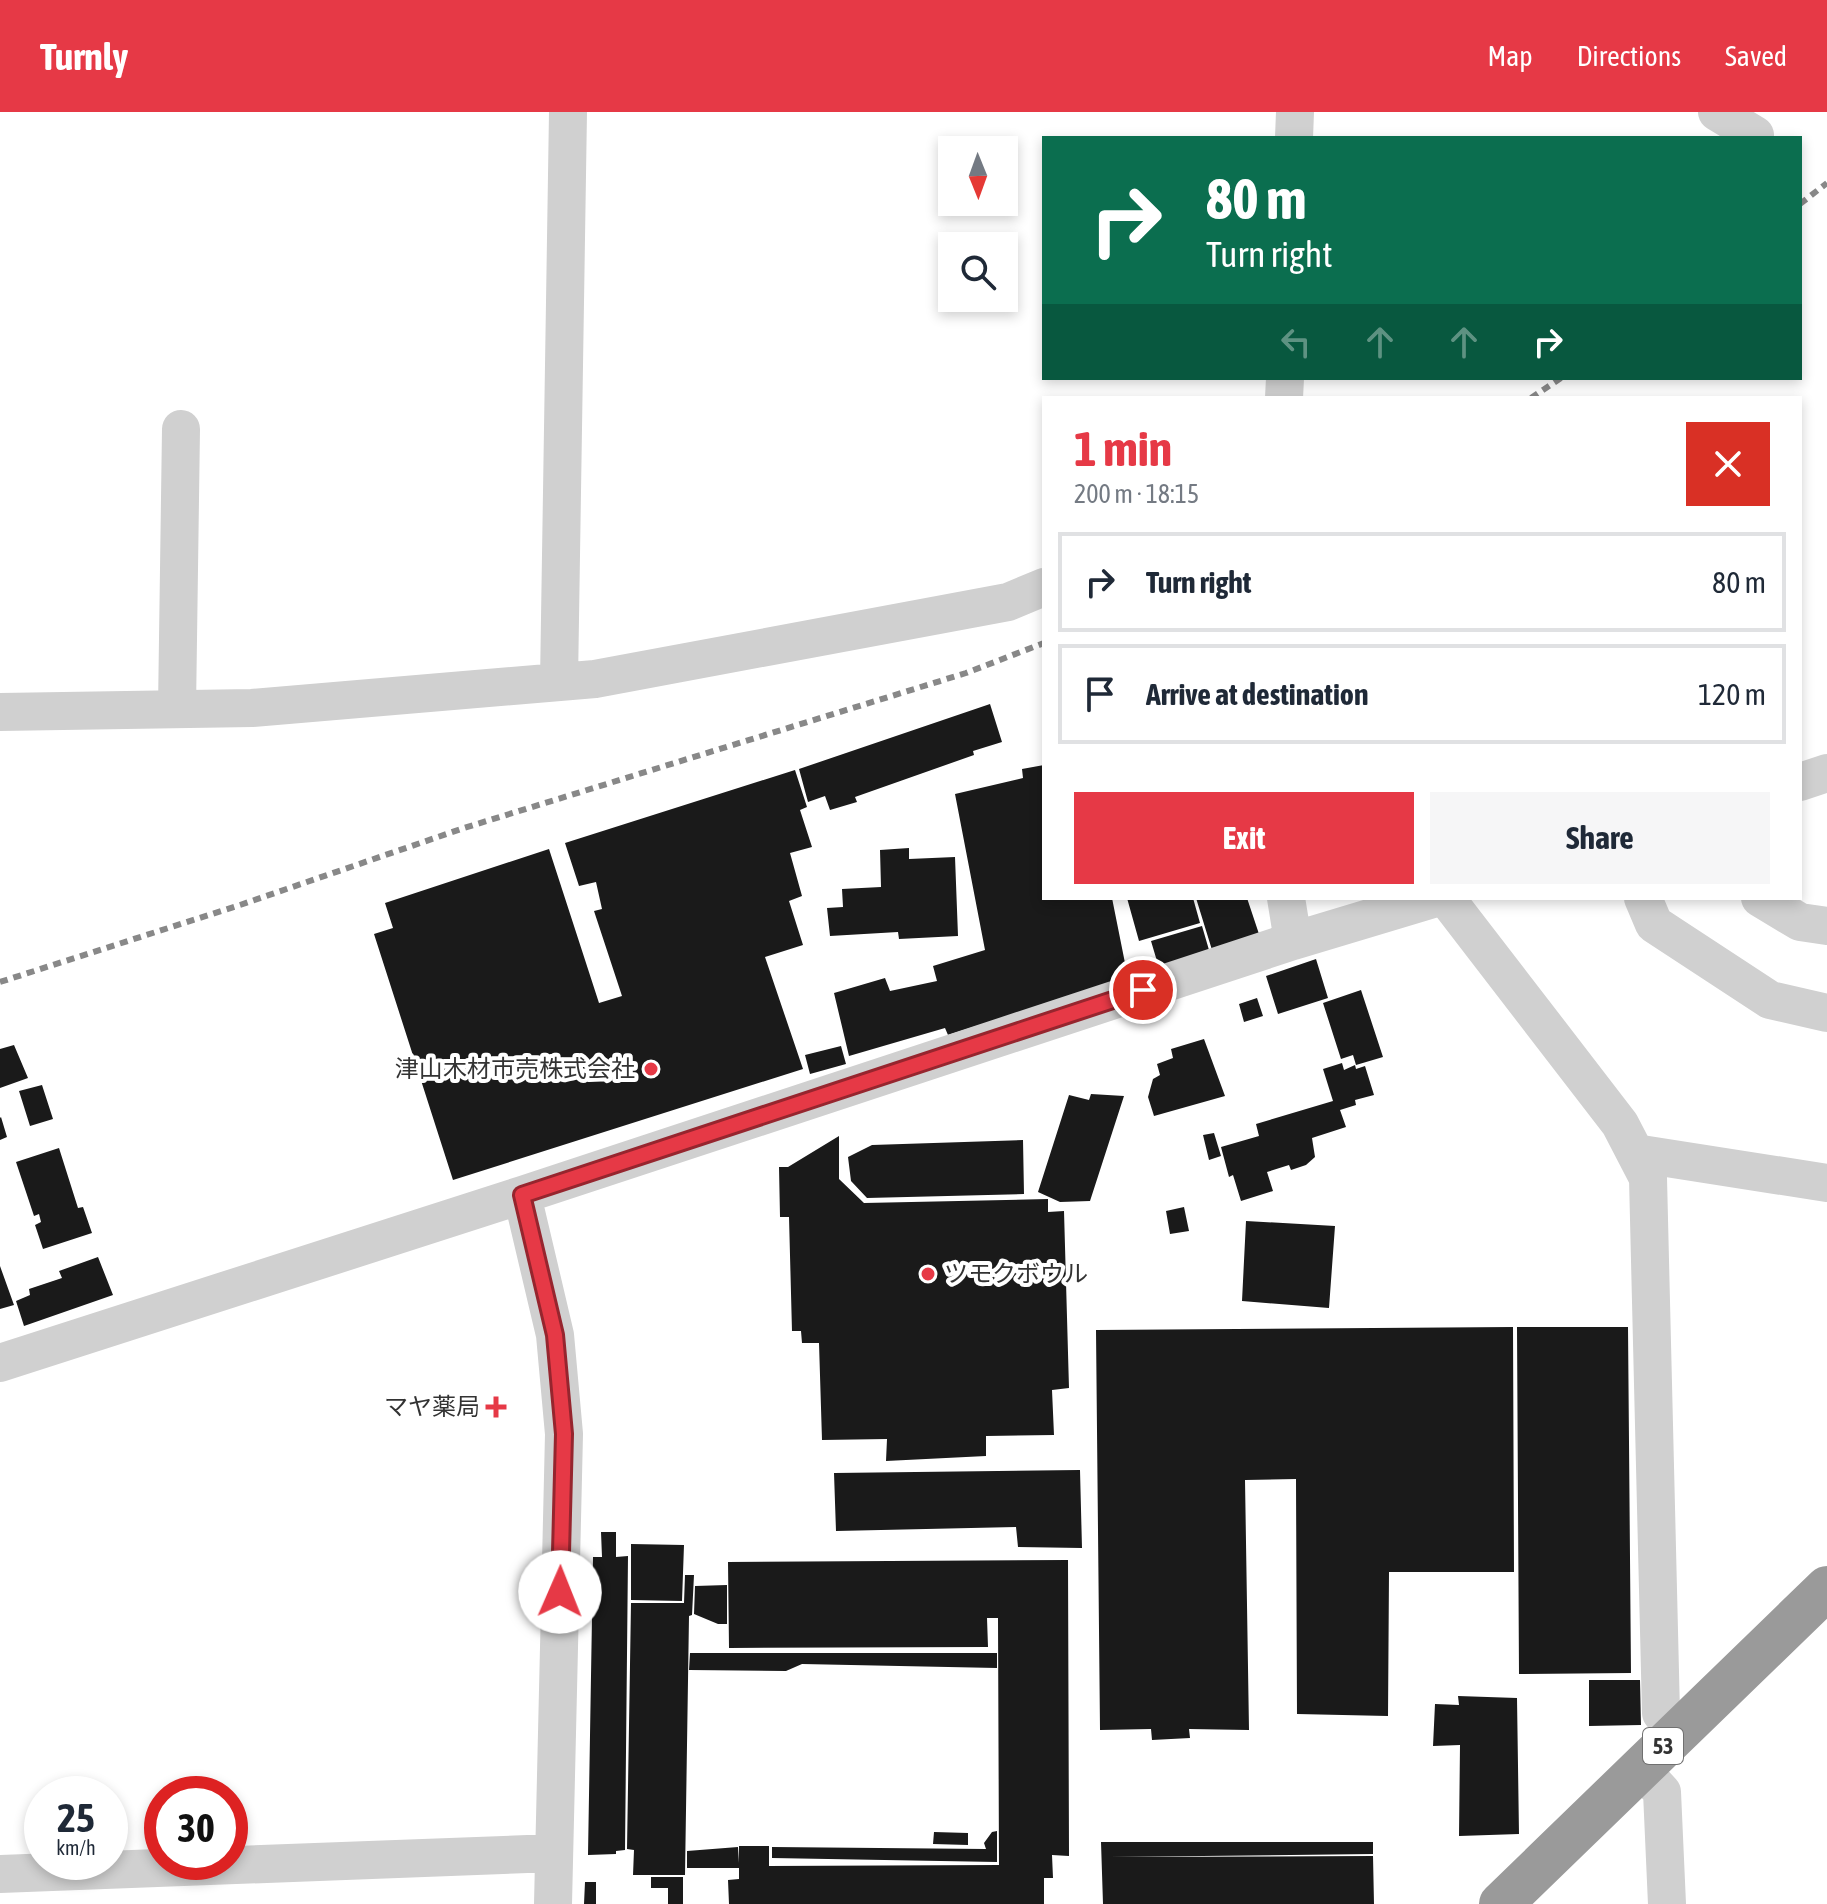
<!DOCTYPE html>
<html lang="en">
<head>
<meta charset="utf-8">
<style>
  :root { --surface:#fff; --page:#f6f6f7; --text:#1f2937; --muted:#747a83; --line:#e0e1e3; --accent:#e63946 }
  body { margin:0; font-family:"Asap Condensed","Noto Sans JP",sans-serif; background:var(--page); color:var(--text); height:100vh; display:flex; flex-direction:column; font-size:30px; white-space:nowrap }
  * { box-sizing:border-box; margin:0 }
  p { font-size:26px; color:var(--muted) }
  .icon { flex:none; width:44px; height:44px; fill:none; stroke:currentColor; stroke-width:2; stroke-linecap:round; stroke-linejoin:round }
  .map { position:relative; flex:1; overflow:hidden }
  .drawer { position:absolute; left:1042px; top:284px; width:760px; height:504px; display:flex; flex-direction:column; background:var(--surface); border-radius:0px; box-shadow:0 4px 12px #0003 }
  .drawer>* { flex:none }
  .hud { position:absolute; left:1042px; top:24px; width:760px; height:244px; border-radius:0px; box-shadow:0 4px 12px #0003; background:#0b6e4f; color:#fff; overflow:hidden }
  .needle { width:52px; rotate:179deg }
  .buttons { position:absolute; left:938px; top:24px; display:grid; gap:16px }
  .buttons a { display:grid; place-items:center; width:80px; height:80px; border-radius:0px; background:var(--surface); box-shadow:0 4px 12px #0003; font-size:40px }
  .speed { position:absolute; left:24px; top:1664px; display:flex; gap:16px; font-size:40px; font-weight:700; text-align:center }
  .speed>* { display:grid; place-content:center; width:104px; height:104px; border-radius:50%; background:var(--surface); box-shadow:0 4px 12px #0003; line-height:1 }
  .speed small { font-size:20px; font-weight:400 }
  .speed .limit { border:12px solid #d22; background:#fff; color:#111 }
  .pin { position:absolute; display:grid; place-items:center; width:68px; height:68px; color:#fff; margin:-34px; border:4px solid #fff; border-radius:50%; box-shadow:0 2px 8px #0007 }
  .me { position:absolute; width:88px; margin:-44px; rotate:1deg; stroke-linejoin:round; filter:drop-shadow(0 0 6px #0008) }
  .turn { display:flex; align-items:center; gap:28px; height:168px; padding:0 32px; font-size:36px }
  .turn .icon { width:104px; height:104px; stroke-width:2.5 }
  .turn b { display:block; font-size:56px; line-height:68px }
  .lanes { display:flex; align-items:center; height:76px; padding:0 32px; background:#0003; justify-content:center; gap:40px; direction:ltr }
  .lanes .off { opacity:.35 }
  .round { display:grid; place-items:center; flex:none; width:84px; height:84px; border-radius:0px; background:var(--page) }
  .overview { display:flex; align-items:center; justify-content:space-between; height:136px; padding:0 32px }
  h1 { font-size:48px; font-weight:700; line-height:60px; color:var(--accent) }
  .action { display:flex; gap:16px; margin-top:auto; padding:16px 32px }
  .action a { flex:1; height:92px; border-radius:0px; background:var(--accent); color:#fff; font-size:32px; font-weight:700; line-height:92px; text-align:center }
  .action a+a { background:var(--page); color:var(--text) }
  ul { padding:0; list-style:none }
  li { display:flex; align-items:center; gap:24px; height:100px; margin:0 16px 12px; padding:0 16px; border:4px solid var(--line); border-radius:0px }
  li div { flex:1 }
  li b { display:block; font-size:30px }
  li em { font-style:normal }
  header { display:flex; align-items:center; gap:48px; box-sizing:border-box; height:112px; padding:0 40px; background:var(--accent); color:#fff }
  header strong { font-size:38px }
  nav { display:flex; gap:44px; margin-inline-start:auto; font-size:28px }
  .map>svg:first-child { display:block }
  .building { fill:#1a1a1a }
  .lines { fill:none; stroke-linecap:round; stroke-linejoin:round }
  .minor { stroke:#d0d0d0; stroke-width:38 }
  .highway { stroke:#9a9a9a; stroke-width:44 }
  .rail { stroke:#888; stroke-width:6; stroke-dasharray:8 6; stroke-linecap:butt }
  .route-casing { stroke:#96252e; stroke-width:20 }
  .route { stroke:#e63946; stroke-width:14 }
  .poi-dot { fill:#e63946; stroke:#fff; stroke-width:3 }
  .labels { text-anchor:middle; stroke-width:8; stroke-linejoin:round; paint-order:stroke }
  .shield { fill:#fff; stroke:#707070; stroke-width:2 }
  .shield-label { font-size:22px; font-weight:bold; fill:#333 }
  .poi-label { font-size:24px; fill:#333; stroke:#fff; text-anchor:end }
</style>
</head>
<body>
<header>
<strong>Turnly</strong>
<nav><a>Map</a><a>Directions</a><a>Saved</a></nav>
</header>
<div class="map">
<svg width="1827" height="1792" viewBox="0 0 1827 1792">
  <rect width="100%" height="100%" fill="#fff"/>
  <path class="building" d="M990 592 1002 630 973 639 974 643 855 685 857 690 830 698 825 684 808 690 799 657Z
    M1044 653V786H1112L1128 866 948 923 945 916 849 944 834 881 885 866 890 879 937 869 933 854 985 838 955 682 1023 666 1022 657Z
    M795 658 807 695 800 698 812 735 790 741 802 784 789 789 803 833 765 845 803 957 453 1068 374 822 393 816 385 791 549 737 599 891 622 884 594 799 602 797 596 770 579 774 565 731Z
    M909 736V747L955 745 958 824 899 827 898 820 830 824 827 796 843 795 842 777 881 775 880 738Z
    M1127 786H1193L1200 811 1139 829Z
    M1196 786H1247L1259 822 1212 838Z
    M1202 814 1209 838 1159 856 1151 829Z
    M1316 847 1328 886 1278 902 1266 864Z
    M1361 878 1383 945 1356 953 1353 943 1341 947 1323 891Z
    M1257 886 1263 904 1244 910 1239 892Z
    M1204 927 1225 984 1154 1004 1148 985 1153 967 1160 963 1157 952 1173 946 1171 937Z
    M14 933 28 966 0 976V937Z
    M841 934 846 952 810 962 805 943Z
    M1342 951 1344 958 1355 953 1356 957 1365 954 1374 983 1355 988 1356 993 1340 998 1346 1015 1312 1026 1315 1045 1306 1053 1291 1058 1289 1053 1267 1060 1273 1079 1241 1089 1233 1063 1229 1065 1221 1035 1259 1024 1256 1012 1333 989 1323 957Z
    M42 973 53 1007 30 1014 19 979Z
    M1091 982 1124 984 1090 1089 1060 1090 1038 1080 1069 983 1089 988Z
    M1 1005 7 1025 0 1028V1006Z
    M1214 1021 1221 1044 1209 1048 1203 1023Z
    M839 1024V1067L864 1091 1048 1087V1100L1064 1099 1069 1276 1052 1278 1054 1323 986 1324V1344L886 1349 887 1327 822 1328 819 1231H802L801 1219H792L789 1105H780L779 1055H788Z
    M1023 1028 1024 1082 867 1086 851 1069 848 1045 872 1033Z
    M59 1036 78 1096 83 1095 92 1121 43 1137 35 1113 41 1110 39 1102 34 1104 16 1050Z
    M1184 1095 1189 1119 1170 1122 1166 1099Z
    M1246 1109 1335 1114 1329 1196 1242 1189Z
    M98 1145 113 1183 24 1214 16 1189 30 1183 29 1177 62 1166 59 1159Z
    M0 1154 14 1193 0 1197Z
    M1513 1215 1514 1460H1389L1388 1604 1297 1602 1296 1367 1245 1368 1249 1618 1189 1617 1190 1626 1152 1628 1151 1617 1100 1618 1096 1218Z
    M1517 1215H1628L1631 1561 1519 1562Z
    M1080 1358 1082 1436 1018 1435 1016 1415 836 1419 834 1361Z
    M601 1420H616V1445L628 1444 625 1738 616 1739V1742L588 1743 593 1445H602Z
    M631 1432 684 1433 682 1489 631 1488Z
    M1068 1448 1069 1744 1052 1743 1053 1766H1044V1792H729L728 1768 739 1767V1756H687V1739L738 1735 739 1751V1734H769V1754L999 1753 998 1506H987L988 1535 729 1536 728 1450Z
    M685 1463H694L692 1503 689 1504 685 1763H633L634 1738 627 1737 631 1491H684Z
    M727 1473V1512H718L694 1502 695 1474Z
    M690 1541H997V1556L802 1552 786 1559 689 1558Z
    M1589 1568H1640L1641 1613 1589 1614Z
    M1458 1584 1517 1586 1519 1722 1459 1724 1460 1633 1433 1634 1435 1592 1459 1593Z
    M997 1719V1750L772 1746V1735L986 1737 984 1731 992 1720Z
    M934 1720 968 1721V1733L933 1732Z
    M1101 1730H1373V1742L1108 1745 1373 1744 1374 1792H1103Z
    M651 1765H683V1792H668V1776H651Z
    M585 1770H596V1792H584Z"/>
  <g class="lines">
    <path class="minor" d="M1717 0 1755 23
      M1294 26 1295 0
      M1284 286 1285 266
      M559 570 568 0
      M177 597 181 317
      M0 600 252 596 595 567 1008 490 1044 475
      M1800 670 1827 661
      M1286 786 1293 829
      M1446 786 1620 1012 1648 1066 1661 1601 1676 1621
      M1643 786 1654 812 1770 888 1827 901
      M1760 786 1800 810 1827 814
      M1635 1041 1827 1071
      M522 1083 555 1223 564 1322 553 1792
      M0 1251 522 1083 1293 829 1436 786
      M1640 1656 1662 1680 1667 1792
      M0 1762 554 1741"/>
    <path class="highway" d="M1501 1792 1827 1476"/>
    <path class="rail" d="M1800 92 1827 71
      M1531 286 1561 266
      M0 870 240 793 464 716 966 561 1044 531"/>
  </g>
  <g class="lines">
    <g class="route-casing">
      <path id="route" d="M560 1480 564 1322 555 1223 522 1083 1143 878"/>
    </g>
    <use href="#route" class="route"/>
  </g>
  <g class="poi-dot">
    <circle cx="651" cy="957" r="8"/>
    <circle cx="928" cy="1162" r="8"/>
    <path d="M492 1283h8v8h8v8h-8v8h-8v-8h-8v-8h8z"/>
  </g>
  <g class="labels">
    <rect class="shield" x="1643" y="1616" width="40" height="36" rx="6"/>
    <g class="shield-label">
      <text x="1663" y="1642">53</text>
    </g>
    <g class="poi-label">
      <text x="635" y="965">津山木材市売株式会社</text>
      <text x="944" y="1170" text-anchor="start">ツモクボウル</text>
      <text x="480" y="1303">マヤ薬局</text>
    </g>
  </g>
</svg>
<div class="buttons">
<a><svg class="needle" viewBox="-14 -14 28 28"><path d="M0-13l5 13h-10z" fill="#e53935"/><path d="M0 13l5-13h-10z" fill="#747a83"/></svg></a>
<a><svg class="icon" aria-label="search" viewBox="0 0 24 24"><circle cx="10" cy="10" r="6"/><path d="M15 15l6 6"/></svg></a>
</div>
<div class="speed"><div>25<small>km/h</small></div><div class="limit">30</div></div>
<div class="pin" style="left:1143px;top:878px;background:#d93025"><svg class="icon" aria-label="arrive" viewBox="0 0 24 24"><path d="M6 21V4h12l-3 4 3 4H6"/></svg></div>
<svg class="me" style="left:560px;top:1480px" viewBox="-20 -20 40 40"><circle r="19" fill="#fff"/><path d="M0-13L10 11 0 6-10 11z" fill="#e63946"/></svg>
<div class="hud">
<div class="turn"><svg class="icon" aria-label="right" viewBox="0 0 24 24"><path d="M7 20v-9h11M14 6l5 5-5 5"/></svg><div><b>80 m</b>Turn right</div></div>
<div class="lanes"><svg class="icon off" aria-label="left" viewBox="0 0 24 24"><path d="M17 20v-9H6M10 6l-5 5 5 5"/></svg><svg class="icon off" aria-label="ahead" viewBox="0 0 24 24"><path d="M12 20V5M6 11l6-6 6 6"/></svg><svg class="icon off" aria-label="ahead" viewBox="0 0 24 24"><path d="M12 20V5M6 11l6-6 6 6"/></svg><svg class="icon" aria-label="right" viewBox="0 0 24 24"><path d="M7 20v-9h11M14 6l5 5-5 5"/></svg></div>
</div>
<section class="drawer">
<div class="overview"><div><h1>1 min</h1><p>200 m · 18:15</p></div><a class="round" style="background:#d93025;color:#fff"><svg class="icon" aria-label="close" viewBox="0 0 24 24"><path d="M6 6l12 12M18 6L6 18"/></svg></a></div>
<ul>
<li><svg class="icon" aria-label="right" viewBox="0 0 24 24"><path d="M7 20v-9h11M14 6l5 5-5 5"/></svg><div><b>Turn right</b></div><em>80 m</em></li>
<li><svg class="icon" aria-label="arrive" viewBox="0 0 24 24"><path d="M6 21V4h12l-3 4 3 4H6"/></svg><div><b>Arrive at destination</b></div><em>120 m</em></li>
</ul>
<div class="action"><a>Exit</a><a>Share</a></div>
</section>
</div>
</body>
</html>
